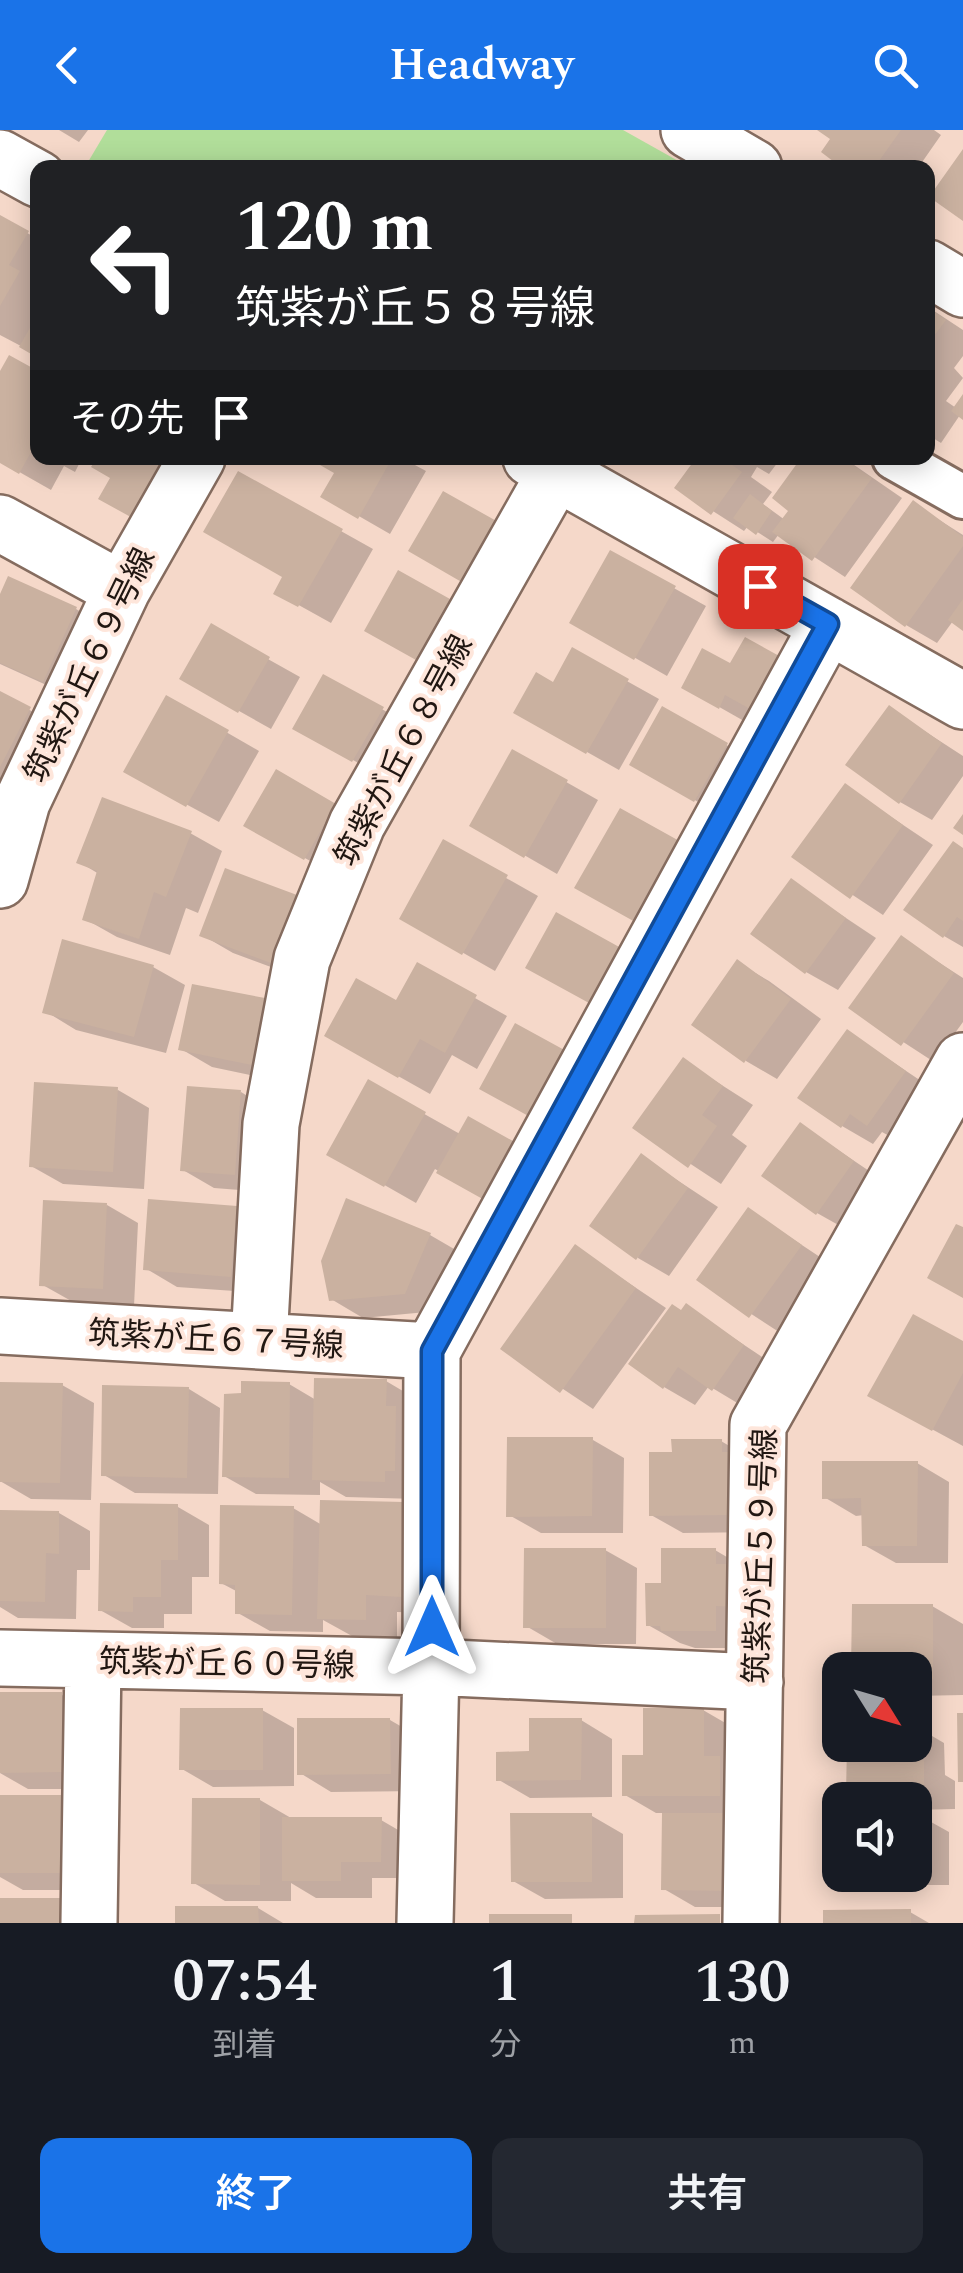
<!DOCTYPE html>
<html lang="ja">
<head>
<meta charset="utf-8">
<style>
  :root { --surface:#171b24; --page:#242831; --text:#f1f3f6; --muted:#9ea1a6; --accent:#1a73e8 }
  body { margin:0; font-family:Spectral,"Noto Sans JP",serif; background:var(--page); color:var(--text); height:100vh; display:flex; flex-direction:column; font-size:38px; white-space:nowrap }
  * { box-sizing:border-box; margin:0 }
  p { font-size:32px; color:var(--muted) }
  .icon { flex:none; width:55px; height:55px; fill:none; stroke:currentColor; stroke-width:2; stroke-linecap:round; stroke-linejoin:round }
  .map { position:relative; height:1793px; overflow:hidden }
  .panel { display:flex; flex-direction:column; background:var(--surface); flex:1 }
  .panel>* { flex:none }
  .banner { position:absolute; left:30px; top:30px; width:905px; height:305px; border-radius:20px; box-shadow:0 5px 25px #0003; background:#202124; color:#fff; overflow:hidden }
  .needle { width:65px; rotate:127deg }
  .fabs { position:absolute; left:822px; top:1522px; display:grid; gap:20px }
  .fabs a { display:grid; place-items:center; width:110px; height:110px; border-radius:20px; background:var(--surface); box-shadow:0 5px 25px #0003; font-size:50px }
  .pin { position:absolute; display:grid; place-items:center; width:85px; height:85px; color:#fff; margin:-42px; border-radius:20px; box-shadow:0 5px 15px #0006 }
  .me { position:absolute; width:110px; margin:-55px; rotate:0deg; stroke-linejoin:round; filter:drop-shadow(0 0 8px #0008) }
  .turn { display:flex; align-items:center; gap:35px; height:210px; padding:0 40px; font-size:45px }
  .turn .icon { width:130px; height:130px; stroke-width:2.5 }
  .turn b { display:block; font-size:70px; line-height:85px }
  .then { display:flex; align-items:center; height:95px; padding:0 40px; background:#0003; gap:20px; font-size:38px }
  .eta { display:flex; justify-content:space-evenly; align-items:center; height:170px; text-align:center }
  .eta b { font-size:60px; font-weight:600; line-height:70px }
  .cta { display:flex; gap:20px; margin-top:auto; padding:20px 40px }
  .cta a { flex:1; height:115px; border-radius:20px; background:var(--accent); color:#fff; font-size:40px; font-weight:600; line-height:115px; text-align:center }
  .cta a+a { background:var(--page); color:var(--text) }
  header { display:flex; justify-content:space-between; align-items:center; height:130px; padding:0 40px; background:var(--accent); color:#fff; font-size:45px; font-weight:600 }
  .map>svg:first-child { display:block }
  .green { fill:#b1de9a }
  .shadow { fill:#0003; fill-rule:evenodd }
  .building { fill:#cab1a0 }
  .lines { fill:none; stroke-linecap:round; stroke-linejoin:round }
  .pedestrian-casing { stroke:#856c5f; stroke-width:48 }
  .minor-casing { stroke:#856c5f; stroke-width:60 }
  .pedestrian { stroke:#fff; stroke-width:42 }
  .minor { stroke:#fff; stroke-width:55 }
  .route-casing { stroke:#114b97; stroke-width:25 }
  .route { stroke:#1a73e8; stroke-width:18 }
  .labels { text-anchor:middle; stroke-width:8; stroke-linejoin:round; paint-order:stroke }
  .street-label { font-size:32px; fill:#211712; stroke:#fee6db }
</style>
</head>
<body>
<header><svg class="icon" aria-label="back" viewBox="0 0 24 24"><path d="M15 5l-7 7 7 7"/></svg>Headway<svg class="icon" aria-label="search" viewBox="0 0 24 24"><circle cx="10" cy="10" r="6"/><path d="M15 15l6 6"/></svg></header>
<div class="map">
<svg width="963" height="1793" viewBox="0 0 963 1793">
  <rect width="100%" height="100%" fill="#f5d8c9"/>
  <path class="green" d="M107 0H623L689 37H85Z"/>
  <path class="shadow" d="M59 0H88L79 12Z
    M822 0H934L941 5 918 38H846L834 9Z
    M0 88 38 109V225L0 205Z
    M928 177 963 200V226L954 238 963 248 946 271 956 278 963 268V287L960 285 941 313 928 305Z
    M38 244V328H82L75 342 64 336 51 360 0 331V246Z
    M327 328H402L426 341 390 404 324 366 337 342 323 334Z
    M699 328H781L769 344 757 337 751 347 772 362 763 374 785 390 792 380 775 368 804 328H844L902 368 845 447 779 404 773 412 748 396 744 401 677 358Z
    M239 344 373 419 331 493 277 463 285 446Z
    M914 374 963 405V498L953 491 937 513 906 495Z
    M611 423 706 476 667 546 572 492Z
    M399 443 480 489 449 546 368 500Z
    M0 470 76 479 107 497 75 568 0 534Z
    M211 497 300 547 271 599 182 549Z
    M573 521 659 569 619 640 516 582 554 555Z
    M731 536 811 547 751 595 684 557Z
    M324 547 414 597 385 648 296 598Z
    M0 564 61 597 0 659Z
    M167 568 259 621 219 692 158 659Z
    M889 578 963 626V646L932 690 900 672Z
    M663 579 758 633 726 688 632 634Z
    M513 622 598 670 557 744 472 695Z
    M277 643 366 694 337 746 246 695Z
    M845 656 933 715 883 785 795 727Z
    M190 703 222 721 198 783 186 778 170 825 117 807 85 789 99 744 79 732Z
    M444 713 538 766 495 841 402 788Z
    M963 719V817L944 806Z
    M792 752 876 808 838 860 806 842Z
    M296 767 327 785 303 849 233 823 202 805Z
    M901 808 963 848V892L934 932 851 878Z
    M738 833 769 851 821 889 777 949 746 931Z
    M418 836 507 886 477 939 452 925 430 964 327 906 396 873Z
    M153 837 185 855 166 923 76 900 45 881Z
    M264 871 296 889 283 952 212 937 181 919Z
    M848 902 936 961 900 1012 882 1002 873 1014 842 996Z
    M684 931 753 975 732 1005 747 1016 721 1054 636 998Z
    M369 953 460 1004 521 1088 435 1039 416 1073 330 1024Z
    M118 960 149 978 144 1059 63 1054 31 1036Z
    M241 962 272 981 266 1062 214 1058 183 1040Z
    M801 995 884 1051 849 1101 817 1083Z
    M642 1027 718 1077 669 1146 638 1128Z
    M107 1075 138 1093 134 1176 73 1172 41 1154Z
    M236 1079 268 1097 262 1163 177 1157 145 1138Z
    M749 1080 832 1135 782 1204 699 1150Z
    M430 1105 461 1123 437 1181 363 1188 331 1169Z
    M575 1117 666 1178 593 1279 503 1219Z
    M686 1176 774 1235 744 1277 709 1256 695 1275 664 1257 682 1183Z
    M963 1214V1316L902 1283Z
    M386 1251 418 1270 416 1369 346 1367 320 1352V1365L256 1364 224 1346 289 1254 316 1270Z
    M62 1255 94 1273 91 1370 31 1369 0 1351V1280Z
    M189 1259 220 1278 218 1364 135 1363 104 1345Z
    M593 1310 624 1328 623 1403H541L509 1385Z
    M721 1311 753 1330 760 1402 683 1403 651 1385 674 1324ZM727 1326H732V1398H727Z
    M917 1333 949 1352 948 1433H896L864 1415V1385L856 1386 824 1367Z
    M403 1374 434 1392 433 1483 397 1482V1507L352 1506 323 1490V1502L270 1501 238 1483V1462L221 1453 293 1378 322 1395Z
    M178 1377 209 1395V1447H192V1484H164V1498H132L100 1480Z
    M0 1382 59 1383 90 1401V1440H77L76 1489 18 1488 0 1477Z
    M605 1420 637 1438 636 1514H557L526 1496Z
    M715 1420 747 1439V1518H695L680 1513 648 1495 663 1456Z
    M932 1476 963 1494V1565L915 1566V1540H854Z
    M0 1565H62L93 1583V1659H28L0 1643Z
    M262 1580 294 1598V1656L213 1657 182 1639Z
    M703 1580 734 1598 761 1777H695L664 1759 665 1683H656L625 1665Z
    M390 1590 421 1608V1661L331 1662 300 1643Z
    M581 1590 612 1609V1667L530 1668 499 1650Z
    M915 1596 944 1613 945 1645 955 1651V1679L915 1680V1670H864L849 1662V1615H915Z
    M0 1668H63L94 1686V1760H23L0 1747Z
    M260 1670 291 1688 381 1690 412 1708V1748H372V1768H316L291 1753V1771H225L194 1753Z
    M915 1683 949 1702V1755H880L864 1745H915Z
    M592 1686 623 1704V1768L545 1769 513 1751Z
    M258 1778 283 1793H178Z
    M910 1782 929 1793H826Z"/>
  <path class="building" d="M817 0H901L874 38 865 35 863 38H842L821 22 830 9Z
    M963 19V91L929 67Z
    M0 85 29 101 9 135 20 141 0 176Z
    M928 177 946 190 928 214Z
    M38 184V228L19 217Z
    M9 225 38 241V323L32 320 19 344 0 333V241Z
    M963 264V290L951 281Z
    M97 328H173L138 391 98 369 110 348 91 337Z
    M324 328H392L358 389 320 367 334 343 320 335Z
    M696 328H722L742 342 711 385 674 358Z
    M801 328H842L872 348 812 431 772 402 788 381 772 368Z
    M238 341 343 399 298 477 273 464 282 447 203 402Z
    M443 361 500 393 465 454 408 421Z
    M750 364 772 381 756 405 733 388Z
    M913 370 963 407V416L905 497 850 458Z
    M610 420 676 456 634 530 569 493Z
    M398 440 450 469 416 530 364 501Z
    M8 446 77 477 43 552 0 533V464Z
    M963 469V501L948 490Z
    M211 493 270 527 238 583 179 549Z
    M745 507 781 527 752 580 725 565 719 579 681 558 702 518 730 533Z
    M572 517 629 549 586 624 513 583 536 542 553 552Z
    M323 544 384 577 352 632 292 599Z
    M0 561 31 577 0 637Z
    M166 565 229 600 186 677 123 642Z
    M889 575 942 613 899 674 845 635Z
    M662 576 728 613 694 672 629 635Z
    M512 619 568 650 524 728 469 696Z
    M276 639 336 674 304 730 243 696Z
    M845 653 903 695 850 769 791 727Z
    M102 667 192 701 166 767 154 762 139 809 82 790 97 741 76 733Z
    M620 678 683 713 637 793 574 758Z
    M963 684V705L953 698Z
    M443 709 508 745 462 825 399 789Z
    M953 711 963 718V791L957 787 943 808 903 780Z
    M225 738 297 765 271 833 199 806Z
    M791 748 846 788 805 844 750 804Z
    M556 782 621 818 589 873 525 838Z
    M901 805 954 843 901 916 848 878Z
    M62 809 154 835 134 907 42 883Z
    M737 829 791 869 744 933 691 895Z
    M417 832 477 865 445 923 420 909 398 948 324 906 356 848 396 870Z
    M192 854 265 868 252 935 178 920Z
    M515 893 568 922 532 988 479 959Z
    M847 899 906 941 867 996 850 984 841 998 797 968Z
    M683 927 723 956 702 985 717 996 688 1038 632 998Z
    M368 949 426 982 384 1057 326 1025Z
    M34 952 118 957 113 1042 29 1037Z
    M187 956 241 960 235 1045 180 1041Z
    M468 986 520 1015 488 1072 436 1043Z
    M800 992 854 1031 816 1085 761 1046Z
    M641 1023 688 1058 636 1130 589 1096Z
    M346 1068 431 1103 405 1164 329 1171 321 1131Z
    M148 1069 237 1076 231 1147 143 1140Z
    M43 1070 107 1073 103 1159 39 1156Z
    M748 1077 802 1115 749 1188 696 1150Z
    M956 1094 963 1097V1168L927 1148Z
    M575 1114 636 1158 560 1263 500 1219Z
    M686 1173 744 1215 712 1261 678 1237 663 1259 628 1234 672 1174 681 1180Z
    M913 1184 963 1211V1243L932 1301 867 1266Z
    M314 1248 387 1249 386 1276H396L395 1341H385V1352L312 1350Z
    M241 1251 290 1252 289 1348 222 1347 224 1264 241 1263Z
    M0 1252 63 1253 60 1353 0 1352Z
    M102 1255 189 1257 187 1348 101 1346Z
    M507 1307H593L592 1386 506 1387Z
    M671 1309H722V1322H730L729 1385 649 1386V1322H672Z
    M822 1331H918L917 1416H862L861 1368 822 1369Z
    M320 1370 404 1372 402 1467 366 1465V1490L317 1489Z
    M100 1373 178 1374V1430H161V1467H133V1482L98 1481Z
    M220 1375 294 1376 292 1485 235 1484V1455L219 1454Z
    M0 1380 59 1381V1424L46 1423 45 1472 0 1471Z
    M524 1418H606V1498H523Z
    M661 1418H716V1434H740V1477L716 1476V1501H661L660 1496H646L645 1453H661Z
    M852 1474H933V1549H915V1540H851Z
    M0 1562H62V1642L0 1643Z
    M180 1578H263V1640H179Z
    M643 1578H704V1626H720V1666H622V1625H643Z
    M957 1583H963V1652H958Z
    M297 1588H390L391 1644 297 1645Z
    M529 1588H582L581 1650 496 1651V1622L529 1621Z
    M847 1615H914V1631L924 1630V1663H846Z
    M0 1665H63V1743H0Z
    M192 1668H260V1755L191 1754Z
    M510 1683H592V1752H511Z
    M662 1683H730V1761L661 1760Z
    M282 1687H382L381 1732H341V1751H282Z
    M0 1768H61V1793H0Z
    M175 1776H258L259 1793H175Z
    M911 1779V1793H823V1780Z
    M489 1784H572V1793H489Z
    M720 1784V1793H634L635 1785Z"/>
  <g class="lines">
    <g class="pedestrian-casing">
      <path id="pedestrian" d="M894 328 963 367"/>
    </g>
    <g class="minor-casing">
      <path id="minor" d="M689 0 754 38
        M0 28 38 49
        M928 138 963 159
        M531 328 963 571
        M0 393 122 460
        M0 750 22 672 122 460 197 328
        M0 1196 432 1221
        M259 1211 271 994 302 829 357 694 556 342
        M0 1528 431 1537 755 1552
        M89 1793 93 1530
        M425 1793 431 1537 432 1221 828 495
        M751 1793 758 1295 963 931"/>
    </g>
    <use href="#pedestrian" class="pedestrian"/>
    <use href="#minor" class="minor"/>
  </g>
  <g class="lines">
    <g class="route-casing">
      <path id="route" d="M432 1497V1221L828 494 760 456"/>
    </g>
    <use href="#route" class="route"/>
  </g>
  <g class="labels">
    <g class="street-label">
      <text transform="translate(89 535) rotate(-64)" y="11">筑紫が丘６９号線</text>
      <text transform="translate(403 620) rotate(-62)" y="11">筑紫が丘６８号線</text>
      <text transform="translate(216 1209) rotate(3)" y="11">筑紫が丘６７号線</text>
      <text transform="translate(760 1426) rotate(-88)" y="11">筑紫が丘５９号線</text>
      <text transform="translate(227 1533) rotate(1)" y="11">筑紫が丘６０号線</text>
    </g>
  </g>
</svg>
<div class="fabs">
<a><svg class="needle" viewBox="-14 -14 28 28"><path d="M0-13l5 13h-10z" fill="#e53935"/><path d="M0 13l5-13h-10z" fill="#9ea1a6"/></svg></a>
<a><svg class="icon" aria-label="sound" viewBox="0 0 24 24"><path d="M4 9h4l5-4v14l-5-4H4zM17 9q2 3 0 6"/></svg></a>
</div>
<div class="pin" style="left:760px;top:456px;background:#d93025"><svg class="icon" aria-label="arrive" viewBox="0 0 24 24"><path d="M6 21V4h12l-3 4 3 4H6"/></svg></div>
<svg class="me" style="left:432px;top:1497px" viewBox="-20 -20 40 40"><path d="M0-17L14 15 0 8-14 15z" fill="#1a73e8" stroke="#fff" stroke-width="4"/></svg>
<div class="banner">
<div class="turn"><svg class="icon" aria-label="left" viewBox="0 0 24 24"><path d="M17 20v-9H6M10 6l-5 5 5 5"/></svg><div><b>120 m</b>筑紫が丘５８号線</div></div>
<div class="then">その先<svg class="icon" aria-label="arrive" viewBox="0 0 24 24"><path d="M6 21V4h12l-3 4 3 4H6"/></svg></div>
</div>
</div>
<section class="panel">
<div class="eta">
<div><b>07:54</b><p>到着</p></div>
<div><b>1</b><p>分</p></div>
<div><b>130</b><p>m</p></div>
</div>
<div class="cta"><a>終了</a><a>共有</a></div>
</section>
</body>
</html>
